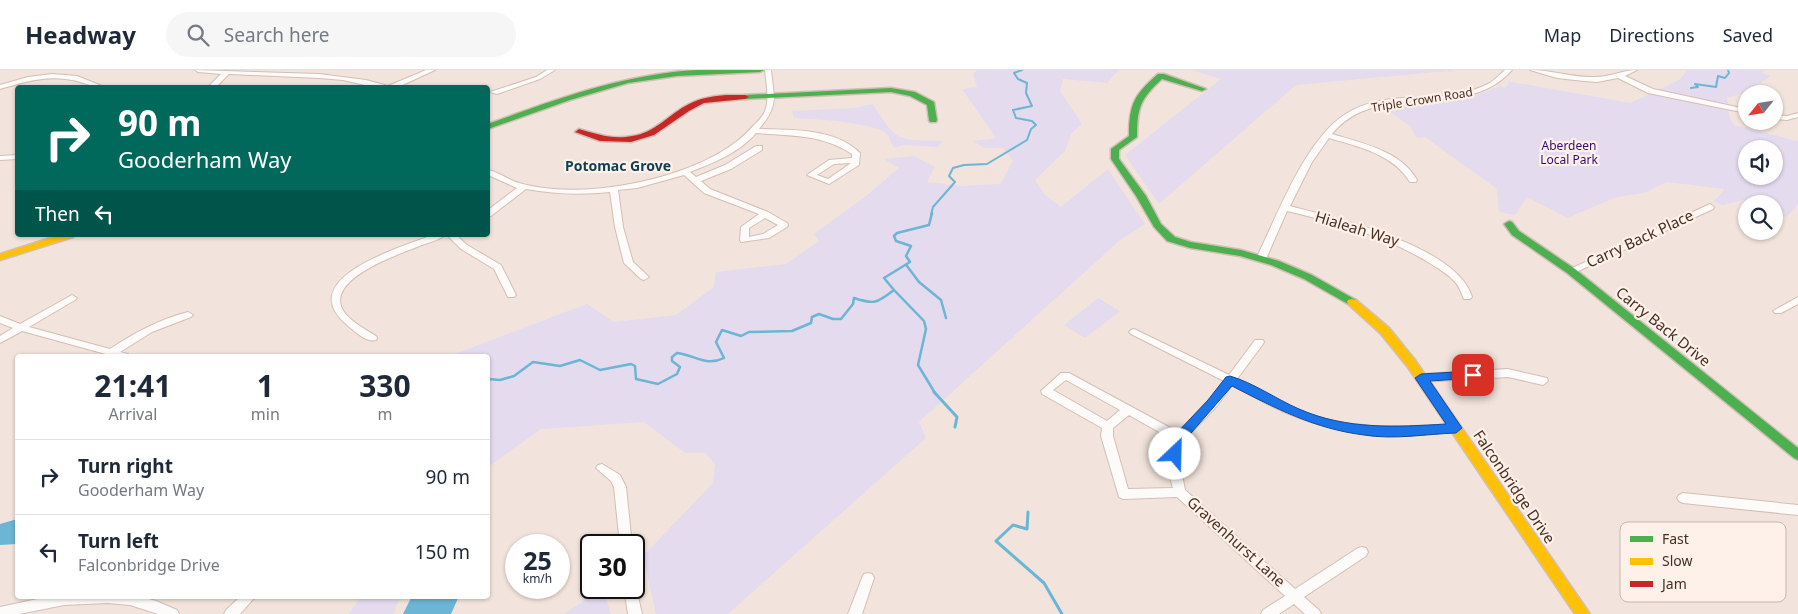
<!DOCTYPE html>
<html lang="en">
<head>
<meta charset="utf-8">
<style>
  :root { --surface:#fff; --page:#f6f6f7; --text:#1f2937; --muted:#747a83; --line:#e0e1e3 }
  body { margin:0; font-family:"Noto Sans",sans-serif; background:var(--page); color:var(--text); height:100vh; display:flex; flex-direction:column; font-size:19px; white-space:nowrap }
  * { box-sizing:border-box; margin:0 }
  p { font-size:16px; color:var(--muted) }
  .icon { flex:none; width:28px; height:28px; fill:none; stroke:currentColor; stroke-width:2; stroke-linecap:round; stroke-linejoin:round }
  .map { position:relative; flex:1; overflow:hidden }
  .side { position:absolute; left:15px; top:284px; width:475px; height:245px; display:flex; flex-direction:column; background:var(--surface); border-radius:5px; box-shadow:0 1px 4px #0004 }
  .side>* { flex:none }
  .guide { position:absolute; left:15px; top:15px; width:475px; height:152px; border-radius:5px; box-shadow:0 1px 4px #0004; background:#00695c; color:#fff; overflow:hidden }
  .needle { width:32px; rotate:240deg }
  .fabs { position:absolute; left:1738px; top:15px; display:grid; gap:10px }
  .fabs a { display:grid; place-items:center; width:45px; height:45px; border-radius:50%; background:var(--surface); box-shadow:0 1px 4px #0004; font-size:25px }
  .speed { position:absolute; left:505px; top:464px; display:flex; gap:10px; font-size:25px; font-weight:700; text-align:center }
  .speed>* { display:grid; place-content:center; width:65px; height:65px; border-radius:50%; background:var(--surface); box-shadow:0 1px 4px #0004; line-height:1 }
  .speed small { font-size:12px; font-weight:400 }
  .speed .limit { border:2px solid #111; border-radius:8px; background:#fff; color:#111 }
  .pin { position:absolute; display:grid; place-items:center; width:42px; height:42px; color:#fff; margin:-21px; border-radius:10px; box-shadow:0 2px 8px #0006 }
  .me { position:absolute; width:55px; margin:-28px; rotate:24deg; stroke-linejoin:round; filter:drop-shadow(0 0 4px #0008) }
  .turn { display:flex; align-items:center; gap:18px; height:105px; padding:0 20px; font-size:22px }
  .turn .icon { width:65px; height:65px; stroke-width:2.5 }
  .turn b { display:block; font-size:35px; line-height:42px }
  .then { display:flex; align-items:center; height:48px; padding:0 20px; background:#0003; gap:10px; font-size:19px }
  .eta { display:flex; justify-content:space-evenly; align-items:center; height:85px; text-align:center }
  .eta b { font-size:30px; font-weight:700; line-height:35px }
  ul { padding:0; list-style:none }
  li { display:flex; align-items:center; gap:15px; height:75px; padding:0 20px; border-top:1px solid var(--line) }
  li div { flex:1 }
  li b { display:block; font-size:19px }
  li em { font-style:normal }
  header { display:flex; align-items:center; gap:30px; box-sizing:border-box; height:70px; padding:0 25px; background:var(--surface); border-bottom:1px solid var(--line) }
  header strong { font-size:24px }
  nav { display:flex; gap:28px; margin-inline-start:auto; font-size:18px }
  .search { width:350px; height:45px; background:var(--page); display:flex; align-items:center; gap:12px; box-sizing:border-box; padding:0 18px; border-radius:28px; color:var(--muted); font-size:19px }
  .map>svg:first-child { display:block }
  .green { fill:#e4dbee; fill-rule:evenodd }
  .water { fill:#6cb5d4 }
  .lines { fill:none; stroke-linecap:round; stroke-linejoin:round }
  .stream-far2 { stroke:#6cb5d4; stroke-width:2 }
  .stream-far1 { stroke:#6cb5d4; stroke-width:2.5 }
  .stream { stroke:#6cb5d4; stroke-width:3 }
  .street-casing { stroke:#d2bfb4; stroke-width:2 }
  .fast-casing { stroke:#d2bfb4; stroke-width:3 }
  .slow-casing { stroke:#d2bfb4; stroke-width:3 }
  .jam-casing { stroke:#d2bfb4; stroke-width:3 }
  .street { fill:#fdfbfa; fill-rule:evenodd }
  .fast { fill:#4caf50; fill-rule:evenodd }
  .slow { fill:#ffc107; fill-rule:evenodd }
  .jam { fill:#c62828; fill-rule:evenodd }
  .route { fill:#1a73e8; stroke:#114b97 }
  .labels { text-anchor:middle; stroke-width:4.5; stroke-linejoin:round; paint-order:stroke }
  .far-street-label { font-size:12px; fill:#472f21; stroke:#fef1ea }
  .far-park-label { font-size:12px; fill:#320d6e; stroke:#fef1ea }
  .far-neighbourhood-label { font-size:14px; font-weight:bold; fill:#103f53; stroke:#fef1ea }
  .street-label { font-size:15px; fill:#472f21; stroke:#fef1ea }
  .key { fill:#fef1ea; stroke:#c7b7ae; stroke-width:1 }
  .key-label { font-size:14px; fill:#472f21 }
</style>
</head>
<body>
<header>
<strong>Headway</strong>
<div class="search"><svg class="icon" aria-label="search" viewBox="0 0 24 24"><circle cx="10" cy="10" r="6"/><path d="M15 15l6 6"/></svg>Search here</div>
<nav><a>Map</a><a>Directions</a><a>Saved</a></nav>
</header>
<div class="map">
<svg width="1798" height="544" viewBox="0 0 1798 544">
  <rect width="100%" height="100%" fill="#f2e4dc"/>
  <path class="green" d="M977 0H1119L1107 13 1063 9 1060 21 1082 54 1071 64 1065 81 1035 110 1045 125 1061 137 1108 99 1145 154 1119 171 919 352 926 368 728 544H656L643 486 713 413 715 394 705 383H685L644 352 541 359 488 397V286H449L587 234 614 252 676 245 714 217 716 202 786 194 819 171 814 164 866 126 899 98 884 89 914 86 935 97 927 112 960 116 1000 114 1013 91 1003 78H984L973 71 996 68 962 19 977 17 973 4Z
    M1192 0H1457L1296 15 1159 134 1125 85 1221 9Z
    M1687 0H1764L1762 3 1771 6C1756 15 1744 26 1727 27L1728 36 1656 21 1679 10Z
    M1507 11 1630 33 1652 23 1728 40 1730 49 1734 55 1798 71V134L1787 147 1774 142V134H1753L1744 130 1722 135 1714 131 1725 119 1667 112 1644 123 1617 127 1567 148 1527 127 1515 145 1499 142 1497 119 1425 67 1417 68 1411 57 1385 38 1470 27 1501 16 1504 18 1509 13ZM1746 79H1774V106H1746Z
    M873 34C898 74 897 69 942 71L938 77 903 75 894 78C891 74 890 68 887 64 874 52 813 49 794 48L792 41 853 38Z
    M1098 228 1120 241 1085 268 1064 255Z
    M603 518 611 544H564Z
    M361 526H401L393 544H349Z"/>
  <path class="water" d="M17 449V474L0 475V454Z
    M412 526H459L451 544H403Z"/>
  <g class="lines">
    <path class="stream-far2" d="M1691 18 1698 17 1695 14 1716 17 1718 6 1725 8 1729 3 1728 0
      M931 145 933 137 955 112 949 106 953 98 964 95 987 94 1027 70 1031 59 1036 55 1032 51 1016 48 1013 40 1032 36 1026 23 1027 13 1018 9 1014 3 1022 0"/>
    <path class="stream-far1" d="M907 196 919 212 941 230 946 248
      M894 220 924 251 926 259 918 295 935 323
      M488 309 500 310 514 306 533 292 560 296 580 290 600 300 631 294 635 296 636 309 658 314 677 304 680 297 672 291V287L677 283C695 285 706 297 724 288L716 272 722 260 741 266 749 262 792 261 811 253 812 247 819 244 833 249H841L853 234 854 228C875 235 877 233 894 220L884 208 910 192 906 186 911 176 896 171 894 166 897 163 929 155 932 143"/>
    <path class="stream" d="M934 322 957 347 955 357
      M1028 442 1027 459 1013 455 996 471 1044 513 1062 544"/>
    <g class="street-casing">
      <path id="street" d="M195 0 319 4 366 10 388 16 426 0H435L396 18H378L343 10 319 8 229 4 215 18H207L221 4 198 2Z
        M547 0H555L540 9 497 24 490 22 536 7Z
        M765 0H771C774 29 779 35 759 59 792 60 835 58 860 83L859 95 829 114 807 105 829 90 852 88V84C822 64 790 66 756 63 739 83 713 93 690 102L696 107 725 95 756 76H762V80L731 99 701 111 710 119 768 142 787 153 788 155 787 157 769 168 741 172 740 170 741 157 759 144 704 123 684 105 637 118 618 120 623 157 633 192 649 207 644 210 641 209 624 193 615 157 610 122C581 125 554 124 526 119L491 146H488V140L517 118 488 105V100C499 102 508 110 519 113 529 116 542 118 553 119 613 124 713 103 753 56 757 52 763 47 765 41 770 29 766 13 765 0ZM851 93 828 109 817 105 834 94ZM765 148 778 155 763 164 749 167V158Z
        M1505 0H1512C1464 54 1379 7 1332 64 1362 73 1401 81 1417 110L1416 112H1410C1393 84 1359 77 1329 68L1312 92 1290 136C1336 148 1457 176 1472 227L1470 229H1464C1461 223 1460 217 1455 212 1448 204 1439 199 1431 194 1387 166 1337 153 1287 141L1266 189 1264 191H1258L1256 189C1277 146 1304 72 1344 45 1387 16 1443 37 1488 14 1494 11 1499 5 1505 0Z
        M1530 0C1552 0 1573 8 1595 7 1610 7 1623 0 1637 0L1625 6 1653 19 1746 39V43L1648 23 1618 8 1597 12 1584 11 1557 8Z
        M52 4 77 6 107 18C93 18 80 10 65 9 43 6 21 13 0 19V15L28 7Z
        M1798 43V47L1787 50 1774 49V45L1787 46Z
        M18 85V89L0 90V86Z
        M1710 134 1714 137 1713 139 1574 203 1571 204 1566 201Z
        M433 165H445C438 171 426 173 417 177 397 185 332 207 341 236 345 249 365 259 376 266L377 268 376 270C366 273 353 260 346 254 293 208 402 177 433 165Z
        M447 165H456L467 175 501 195 516 225 514 227H508L494 199 461 179Z
        M72 225 77 228 75 230 29 257 110 279C134 263 160 249 188 242L193 245 191 247 152 262 120 282 128 284 129 286H113L22 261 0 273V266L13 258 0 253V246L20 254Z
        M1798 227V234L1781 243H1775L1773 241Z
        M1134 259 1229 305 1255 270H1263L1264 272 1263 274 1237 309C1257 319 1278 331 1299 340 1348 361 1404 357 1456 354L1460 355 1461 358 1460 361 1456 362C1400 365 1346 367 1294 346 1272 338 1252 326 1232 315L1217 336 1184 370 1179 388 1184 415 1185 420 1295 519 1358 478 1362 477 1366 478 1368 482 1366 486 1304 527 1319 540 1321 544H1305L1294 534 1279 544H1261L1263 540 1285 526 1177 427 1123 429 1119 427 1101 366 1102 358 1042 324 1041 321 1061 303H1069L1178 362 1209 330 1224 311 1131 264 1129 262 1131 260ZM1066 310 1120 340 1107 351 1053 320ZM1129 345 1173 370C1166 385 1168 402 1173 418L1128 419 1113 366V358Z
        M1508 299 1547 308 1548 311 1543 315 1508 307 1421 312 1416 308 1421 304Z
        M602 394 620 405 626 417 632 475H620L614 417 611 411 596 398 598 395Z
        M1683 423 1798 435V445L1683 433 1679 431 1677 428 1679 425Z
        M868 503 872 504 874 508 862 544H848L862 508 864 504Z
        M634 514 636 518 642 544H628L624 518H634Z
        M51 526H138L156 531 177 540 179 544H158L130 535 108 533 64 535 19 544H0V537Z
        M241 526H256L240 544H224L226 540Z"/>
    </g>
    <g class="fast-casing">
      <path id="fast" d="M698 0H764L760 2 677 6 628 13 570 30 488 59V54C556 29 624 4 698 0Z
        M1158 4H1164L1206 19 1202 21 1162 9C1140 29 1137 38 1137 67L1119 80V89L1146 126 1161 154 1175 167 1191 172 1241 180 1279 191 1312 205 1356 230 1357 232 1356 234H1348L1304 209 1271 195 1240 186 1190 178 1167 171 1154 157 1136 126 1111 89V79L1129 66C1129 34 1134 25 1158 4Z
        M891 18 915 22 934 32 937 50 936 52H930L929 50 927 35 910 26 891 22 745 29 741 27 745 25Z
        M1509 151 1512 152 1519 161 1575 199 1798 378V390L1794 388 1567 203 1512 165 1504 154Z"/>
    </g>
    <g class="slow-casing">
      <path id="slow" d="M60 165H75L73 167 0 190V184Z
        M1352 229 1356 230 1389 258 1415 290 1590 544H1575L1407 296 1381 264 1348 234 1347 232 1348 230Z"/>
    </g>
    <g class="jam-casing">
      <path id="jam" d="M726 25H745L749 27 745 29 704 33 689 41 654 65 631 72 600 71 575 62 579 59C597 64 613 70 632 66 655 63 669 44 689 34 700 28 713 26 726 25Z"/>
    </g>
    <use href="#street" class="street"/>
    <use href="#fast" class="fast"/>
    <use href="#slow" class="slow"/>
    <use href="#jam" class="jam"/>
  </g>
  <path class="route" d="M1473 301 1479 305 1477 308 1430 311 1462 358 1456 363C1426 364 1394 370 1364 365 1315 359 1275 338 1232 316L1185 370 1180 387H1170L1169 384 1175 365 1208 330 1226 307 1230 306C1254 313 1276 329 1299 339 1347 360 1396 357 1446 354L1415 308 1421 304Z"/>
  <g class="labels">
    <g class="far-street-label">
      <text transform="translate(1422 30) rotate(-9)" y="4">Triple Crown Road</text>
    </g>
    <g class="far-park-label">
      <text x="1569" y="80">Aberdeen<tspan x="1569" dy="14">Local Park</tspan></text>
    </g>
    <g class="far-neighbourhood-label">
      <text x="618" y="101">Potomac Grove</text>
    </g>
    <g class="street-label">
      <text transform="translate(1357 159) rotate(17)" y="5">Hialeah Way</text>
      <text transform="translate(1640 169) rotate(-25)" y="5">Carry Back Place</text>
      <text transform="translate(1663 257) rotate(39)" y="5">Carry Back Drive</text>
      <text transform="translate(1514 417) rotate(56)" y="5">Falconbridge Drive</text>
      <text transform="translate(1236 472) rotate(42)" y="5">Gravenhurst Lane</text>
    </g>
  </g>
  <rect x="1620" y="452" width="166" height="80" rx="8" class="key"/>
  <rect x="1630" y="466" width="23" height="6" fill="#4caf50"/>
  <rect x="1630" y="488" width="23" height="7" fill="#ffc107"/>
  <rect x="1630" y="511" width="23" height="6" fill="#c62828"/>
  <g class="key-label">
    <text x="1662" y="474">Fast</text>
    <text x="1662" y="496">Slow</text>
    <text x="1662" y="519">Jam</text>
  </g>
</svg>
<div class="fabs">
<a><svg class="needle" viewBox="-14 -14 28 28"><path d="M0-13l5 13h-10z" fill="#e53935"/><path d="M0 13l5-13h-10z" fill="#747a83"/></svg></a>
<a><svg class="icon" aria-label="sound" viewBox="0 0 24 24"><path d="M4 9h4l5-4v14l-5-4H4zM17 9q2 3 0 6"/></svg></a>
<a><svg class="icon" aria-label="search" viewBox="0 0 24 24"><circle cx="10" cy="10" r="6"/><path d="M15 15l6 6"/></svg></a>
</div>
<div class="speed"><div>25<small>km/h</small></div><div class="limit">30</div></div>
<div class="pin" style="left:1473px;top:305px;background:#d93025"><svg class="icon" aria-label="arrive" viewBox="0 0 24 24"><path d="M6 21V4h12l-3 4 3 4H6"/></svg></div>
<svg class="me" style="left:1175px;top:384px" viewBox="-20 -20 40 40"><circle r="19" fill="#fff"/><path d="M0-13L10 11 0 6-10 11z" fill="#1a73e8"/></svg>
<div class="guide">
<div class="turn"><svg class="icon" aria-label="right" viewBox="0 0 24 24"><path d="M7 20v-9h11M14 6l5 5-5 5"/></svg><div><b>90 m</b>Gooderham Way</div></div>
<div class="then">Then<svg class="icon" aria-label="left" viewBox="0 0 24 24"><path d="M17 20v-9H6M10 6l-5 5 5 5"/></svg></div>
</div>
<section class="side">
<div class="eta">
<div><b>21:41</b><p>Arrival</p></div>
<div><b>1</b><p>min</p></div>
<div><b>330</b><p>m</p></div>
</div>
<ul>
<li><svg class="icon" aria-label="right" viewBox="0 0 24 24"><path d="M7 20v-9h11M14 6l5 5-5 5"/></svg><div><b>Turn right</b><p>Gooderham Way</p></div><em>90 m</em></li>
<li><svg class="icon" aria-label="left" viewBox="0 0 24 24"><path d="M17 20v-9H6M10 6l-5 5 5 5"/></svg><div><b>Turn left</b><p>Falconbridge Drive</p></div><em>150 m</em></li>
</ul>
</section>
</div>
</body>
</html>
